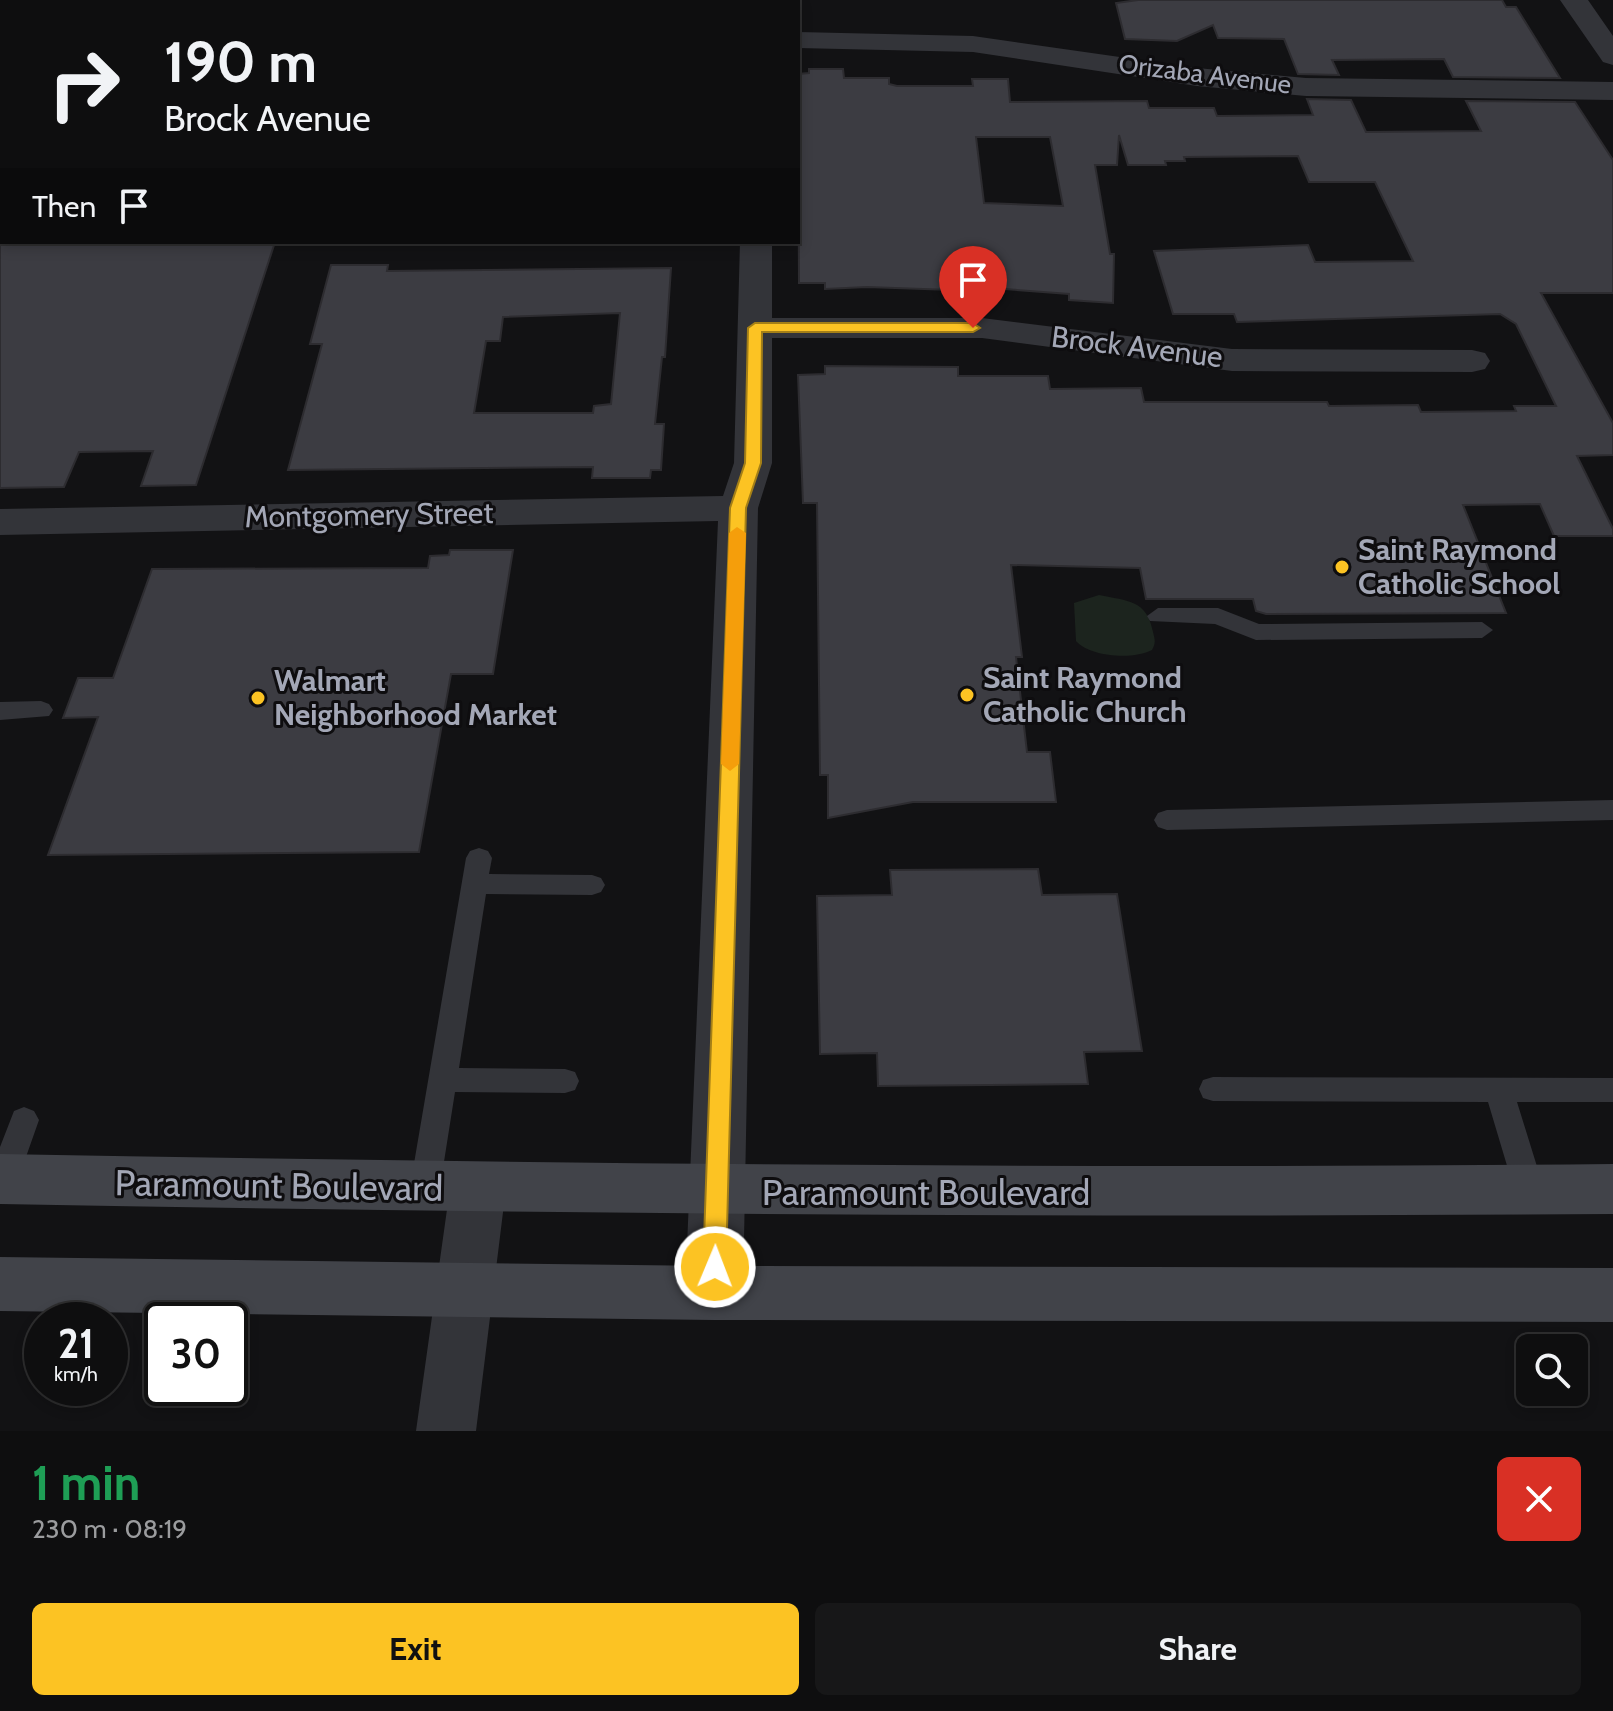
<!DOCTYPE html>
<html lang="en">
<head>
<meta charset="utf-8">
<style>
  :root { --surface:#0e0e0f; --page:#171718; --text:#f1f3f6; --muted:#9b9c9e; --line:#2e2e2f; --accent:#fcc323 }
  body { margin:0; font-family:Cabin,sans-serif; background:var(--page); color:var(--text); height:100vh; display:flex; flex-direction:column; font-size:30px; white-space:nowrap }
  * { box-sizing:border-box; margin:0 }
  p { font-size:26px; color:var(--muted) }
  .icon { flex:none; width:44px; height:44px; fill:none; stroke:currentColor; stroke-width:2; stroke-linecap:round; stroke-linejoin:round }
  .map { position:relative; height:1431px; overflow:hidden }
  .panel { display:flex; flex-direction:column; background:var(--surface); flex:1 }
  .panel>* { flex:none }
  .guide { position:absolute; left:0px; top:0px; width:800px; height:244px; box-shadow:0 4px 12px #0003,0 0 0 2px var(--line); background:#0e0e0f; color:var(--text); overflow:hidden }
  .controls { position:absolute; left:1516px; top:1334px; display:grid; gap:16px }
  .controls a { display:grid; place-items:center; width:72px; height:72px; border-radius:12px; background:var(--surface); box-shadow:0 4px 12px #0003,0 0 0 2px var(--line); font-size:40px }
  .speed { position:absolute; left:24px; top:1302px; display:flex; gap:16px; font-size:40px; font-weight:700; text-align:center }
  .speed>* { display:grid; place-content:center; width:104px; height:104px; border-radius:50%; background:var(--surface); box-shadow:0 4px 12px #0003,0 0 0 2px var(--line); line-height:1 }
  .speed small { font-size:20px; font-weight:400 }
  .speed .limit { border:4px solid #111; border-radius:12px; background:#fff; color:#111 }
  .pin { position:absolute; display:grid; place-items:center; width:68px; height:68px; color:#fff; margin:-82px -34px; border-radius:50% 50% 50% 0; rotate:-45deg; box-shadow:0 0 8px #0007 }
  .pin .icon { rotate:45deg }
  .me { position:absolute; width:88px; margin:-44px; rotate:1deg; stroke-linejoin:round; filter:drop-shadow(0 0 6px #0008) }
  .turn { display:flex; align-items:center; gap:28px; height:168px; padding:0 32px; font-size:36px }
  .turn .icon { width:104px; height:104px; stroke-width:2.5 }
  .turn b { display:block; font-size:56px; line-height:68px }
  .then { display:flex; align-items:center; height:76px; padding:0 32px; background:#0003; gap:16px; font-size:30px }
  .round { display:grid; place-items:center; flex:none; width:84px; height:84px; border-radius:12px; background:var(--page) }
  .overview { display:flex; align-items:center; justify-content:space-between; height:136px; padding:0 32px }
  h1 { font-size:48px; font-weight:800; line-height:60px; color:#1e9e55 }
  .cta { display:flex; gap:16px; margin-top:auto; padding:16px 32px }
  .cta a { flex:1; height:92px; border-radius:12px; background:var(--accent); color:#111; font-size:32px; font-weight:800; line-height:92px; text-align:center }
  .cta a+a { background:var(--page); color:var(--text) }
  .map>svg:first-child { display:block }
  .green { fill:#1c241e }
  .building { fill:#3c3c42; stroke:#2d2c30; stroke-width:2; fill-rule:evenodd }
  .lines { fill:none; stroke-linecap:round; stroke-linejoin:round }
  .service { fill:#333439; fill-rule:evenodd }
  .minor { fill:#333439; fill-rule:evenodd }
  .secondary { fill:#414349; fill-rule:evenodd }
  .route { fill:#fcc323; stroke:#a47f17; stroke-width:2 }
  .slow { fill:#f59e0b }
  .poi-dot { fill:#fcc323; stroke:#0e0d0f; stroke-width:3 }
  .labels { text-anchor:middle; stroke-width:6; stroke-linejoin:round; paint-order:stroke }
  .far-street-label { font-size:26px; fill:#a3a7b6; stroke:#0e0d0f }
  .street-label { font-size:30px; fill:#a3a7b6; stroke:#0e0d0f }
  .poi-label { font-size:30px; font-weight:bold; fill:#a3a7b6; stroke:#0e0d0f; text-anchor:start }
  .near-street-label { font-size:36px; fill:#a3a7b6; stroke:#0e0d0f }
</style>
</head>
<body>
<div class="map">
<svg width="1613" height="1431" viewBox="0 0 1613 1431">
  <rect width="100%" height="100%" fill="#121214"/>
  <path class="green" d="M1099 595C1128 601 1147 600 1153 632 1155 640 1156 643 1152 650 1133 660 1090 657 1076 641L1074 603Z"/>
  <path class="building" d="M1138 0H1502L1506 7H1516L1560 78 1453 77 1444 59 1332 60 1339 75 1298 74 1284 39 1218 38 1213 25 1177 41 1125 39 1116 3Z
    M809 69H843L844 78H889V84L897 86H973L972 79H1008L1010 102 1147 101 1149 108H1214L1217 116 1313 115 1307 99 1351 100 1366 132 1481 131 1466 101 1575 102 1613 160V293H1541L1613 423V455L1577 456 1613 529V536H1554L1540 504 1463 505 1506 613 1266 614 1256 611 1253 599H1146L1140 568 1011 565 1022 657H1016L1027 752H1050L1056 802H913L828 818V775H820L817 503H803L798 375 825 374V366L958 367V376H1048L1050 389 1141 388 1144 402H1327L1329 406 1418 405 1421 412 1516 411 1514 406H1556L1516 324 1500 314 1237 322 1234 314H1173L1154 251 1308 245 1315 262 1413 261 1375 182H1309L1298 156 1184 157 1185 161H1165L1166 165H1128L1119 135 1117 165H1095L1110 254H1114L1113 303 1069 300V294L951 285V290L867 287 825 289V283H799L798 74 809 73ZM976 137H1050L1063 206 984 203Z
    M0 242H275L196 485 141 486 153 451 79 452 64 487 0 488Z
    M331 265H388L387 271 671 268 665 357H662L655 424H664L661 470H651L650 478H592L593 467 288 470 322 344H310ZM620 313 611 404 594 406 593 413H474L486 341H500L503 317Z
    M450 550H513L493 674H451L419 852 48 855 98 717 63 718 78 678H113L152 569 428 568 430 556 449 555Z
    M1038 869 1042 895 1117 894 1142 1051 1084 1052 1088 1084 878 1086 877 1053 820 1054 817 896 892 895 890 870Z"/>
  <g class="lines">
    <path class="service" d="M1158 608H1218L1259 624 1482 622 1493 630 1482 638 1256 640 1215 624 1150 621 1147 616Z
      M41 701 49 704 53 710 49 716 0 720V702Z
      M1613 800V820L1167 830 1158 827 1154 820 1158 813 1167 810Z
      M479 848 488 851 492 858 489 874 592 875 601 878 605 885 601 892 592 895 486 894 459 1068 565 1069 575 1072 579 1081 575 1090 565 1093 455 1092 440 1187 436 1197 425 1200 414 1197 410 1187 466 858 470 851Z
      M1213 1077 1613 1078V1102H1517L1544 1189 1540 1199 1529 1203 1518 1199 1514 1189 1488 1102 1213 1101 1203 1098 1199 1089 1203 1080Z
      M24 1107 34 1111 39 1120 15 1188 4 1192 0 1191V1147L14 1111Z"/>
    <path class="minor" d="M58 0H86L57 2Z
      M1560 0H1588L1613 36V65L1603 62Z
      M798 32 973 36 1197 68 1306 78 1613 82V100L1306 96 1197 86 973 52 798 48Z
      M0 110H2L0 131Z
      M740 242H772V318H982L1232 349 1472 350 1485 353 1490 361 1485 369 1472 372 1232 371 982 338H772V463L758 508 743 1293 734 1312 714 1320 694 1312 685 1293 718 521 0 535V509L723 496 734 463Z
      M478 1163 497 1170 506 1188 476 1431H416L450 1188 459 1170Z"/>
    <path class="secondary" d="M0 1154C538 1164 1075 1169 1613 1164V1214C1075 1218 538 1214 0 1204Z
      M0 1257 714 1266 1613 1268V1322L714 1320 0 1311Z"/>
  </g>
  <path class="route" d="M755 323H973L980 328 973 332H762L761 463 746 508 726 1267 723 1275 715 1278 706 1275 703 1267 730 508 745 463 748 328Z"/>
  <path class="slow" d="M737 527 746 533 739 764 730 771 721 764 729 533Z"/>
  <g class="poi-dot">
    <circle cx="1342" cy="567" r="8"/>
    <circle cx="967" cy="695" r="8"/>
    <circle cx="258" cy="698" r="8"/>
  </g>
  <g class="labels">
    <g class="far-street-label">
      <text transform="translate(1205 74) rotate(7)" y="9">Orizaba Avenue</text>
    </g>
    <g class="street-label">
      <text transform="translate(1137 347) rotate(7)" y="10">Brock Avenue</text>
      <text transform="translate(369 515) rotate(-1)" y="10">Montgomery Street</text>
    </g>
    <g class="poi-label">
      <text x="1358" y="560">Saint Raymond<tspan x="1358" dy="34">Catholic School</tspan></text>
      <text x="983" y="688">Saint Raymond<tspan x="983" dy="34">Catholic Church</tspan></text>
      <text x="274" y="691">Walmart<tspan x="274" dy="34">Neighborhood Market</tspan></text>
    </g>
    <g class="near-street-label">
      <text transform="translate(279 1185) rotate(1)" y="13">Paramount Boulevard</text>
      <text x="926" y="1205">Paramount Boulevard</text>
    </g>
  </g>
</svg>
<div class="controls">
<a><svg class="icon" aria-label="search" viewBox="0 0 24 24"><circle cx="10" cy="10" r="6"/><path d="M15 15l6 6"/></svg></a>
</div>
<div class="speed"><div>21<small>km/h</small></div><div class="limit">30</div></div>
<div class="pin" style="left:973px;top:328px;background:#d93025"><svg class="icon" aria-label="arrive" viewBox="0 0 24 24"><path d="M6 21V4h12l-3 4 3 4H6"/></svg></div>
<svg class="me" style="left:715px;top:1267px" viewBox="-20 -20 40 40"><circle r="17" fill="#fcc323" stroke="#fff" stroke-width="3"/><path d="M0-11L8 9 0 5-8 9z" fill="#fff"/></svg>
<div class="guide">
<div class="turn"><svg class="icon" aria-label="right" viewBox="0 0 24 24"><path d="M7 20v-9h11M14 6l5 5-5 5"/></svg><div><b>190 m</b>Brock Avenue</div></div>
<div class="then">Then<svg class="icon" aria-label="arrive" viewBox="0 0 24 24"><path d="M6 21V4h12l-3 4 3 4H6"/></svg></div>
</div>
</div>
<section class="panel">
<div class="overview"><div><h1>1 min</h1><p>230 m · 08:19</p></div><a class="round" style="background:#d93025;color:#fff"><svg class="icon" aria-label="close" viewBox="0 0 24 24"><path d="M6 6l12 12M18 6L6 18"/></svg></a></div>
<div class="cta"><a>Exit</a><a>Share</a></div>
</section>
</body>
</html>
